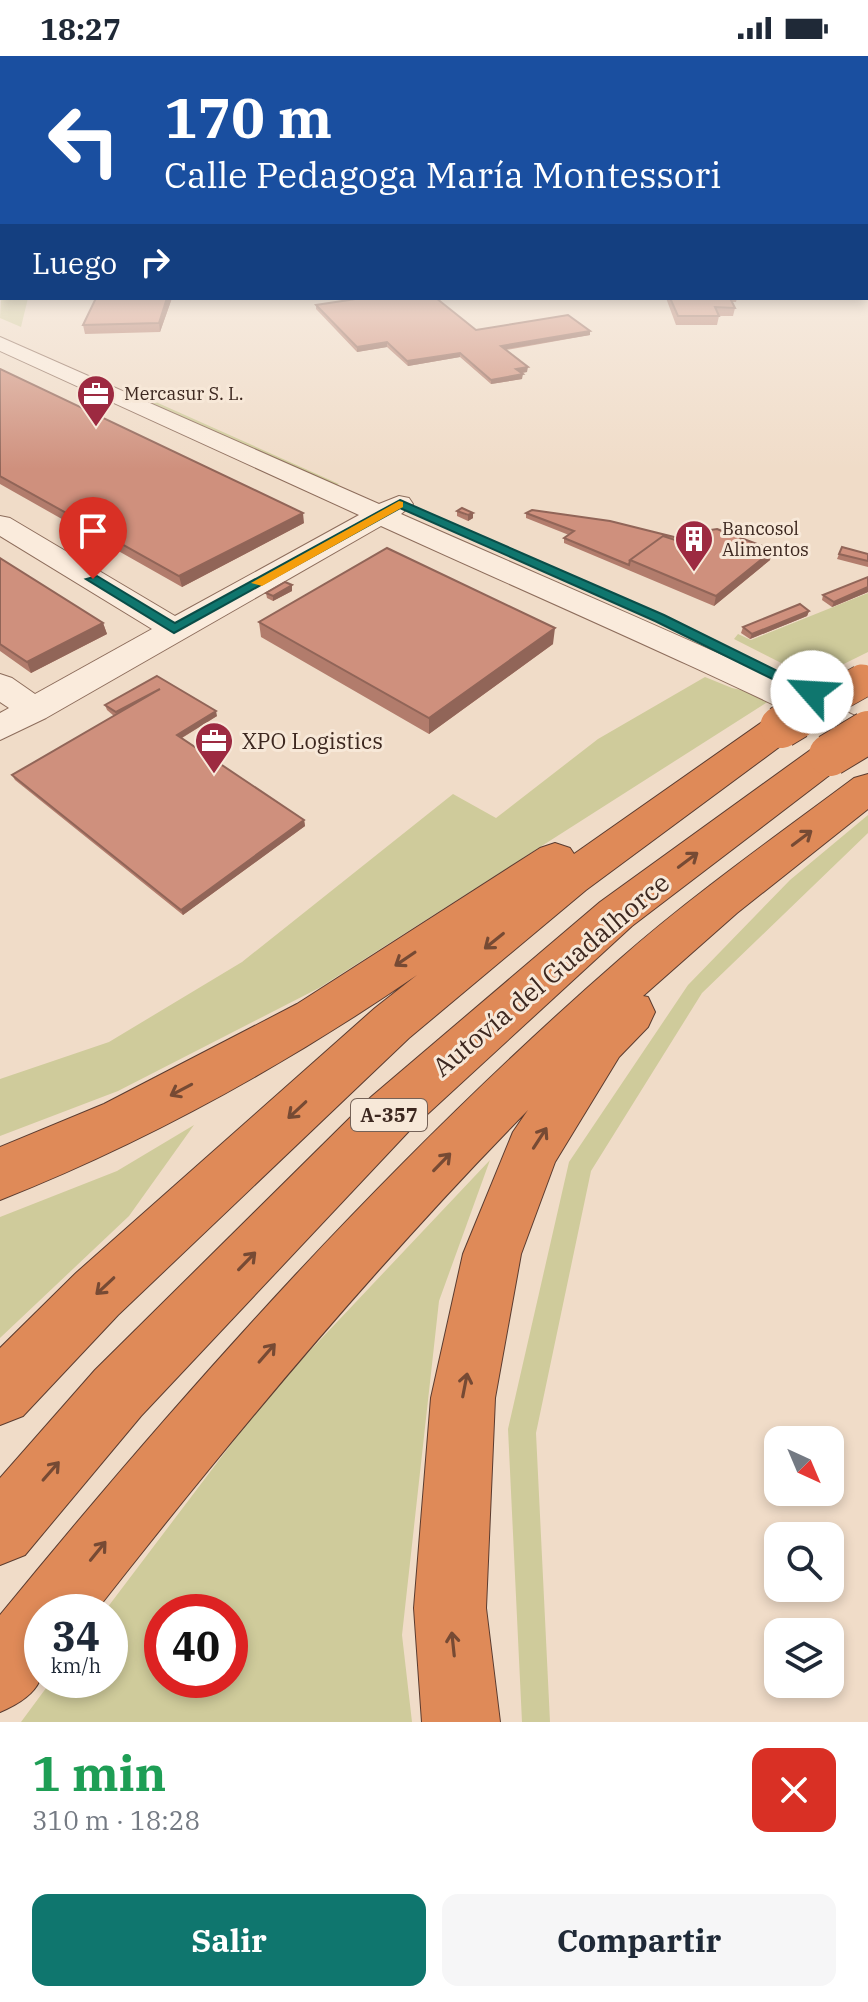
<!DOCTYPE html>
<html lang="es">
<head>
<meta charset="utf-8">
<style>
  :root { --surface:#fff; --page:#f6f6f7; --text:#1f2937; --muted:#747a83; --accent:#0f766e }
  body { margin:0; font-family:"IBM Plex Serif",serif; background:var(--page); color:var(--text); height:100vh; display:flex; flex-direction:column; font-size:30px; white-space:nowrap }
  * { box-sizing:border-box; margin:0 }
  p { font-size:26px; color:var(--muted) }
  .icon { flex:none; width:44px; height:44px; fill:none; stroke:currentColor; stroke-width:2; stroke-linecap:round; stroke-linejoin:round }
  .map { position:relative; height:1666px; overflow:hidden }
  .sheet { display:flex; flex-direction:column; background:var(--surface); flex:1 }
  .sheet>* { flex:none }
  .banner { position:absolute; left:0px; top:0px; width:868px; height:244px; box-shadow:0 4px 12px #0003; background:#1a4fa0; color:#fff; overflow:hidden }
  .needle { width:52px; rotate:136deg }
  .fabs { position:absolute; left:764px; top:1370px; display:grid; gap:16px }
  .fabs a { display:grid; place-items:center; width:80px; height:80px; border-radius:16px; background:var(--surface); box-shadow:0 4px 12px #0003; font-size:40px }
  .speed { position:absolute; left:24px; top:1538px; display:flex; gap:16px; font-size:40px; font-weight:700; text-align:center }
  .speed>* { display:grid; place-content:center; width:104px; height:104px; border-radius:50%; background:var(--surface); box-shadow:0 4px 12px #0003; line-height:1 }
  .speed small { font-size:20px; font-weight:400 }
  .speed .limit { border:12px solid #d22; background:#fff; color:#111 }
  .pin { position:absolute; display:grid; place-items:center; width:68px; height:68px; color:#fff; margin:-82px -34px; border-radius:50% 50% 50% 0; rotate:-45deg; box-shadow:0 0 8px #0007 }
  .pin .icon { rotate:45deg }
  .me { position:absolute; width:88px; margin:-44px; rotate:296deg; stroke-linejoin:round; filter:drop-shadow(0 0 6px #0008) }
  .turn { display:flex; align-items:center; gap:28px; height:168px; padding:0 32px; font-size:36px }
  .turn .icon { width:104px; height:104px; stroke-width:2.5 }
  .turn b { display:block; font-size:56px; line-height:68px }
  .then { display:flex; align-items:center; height:76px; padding:0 32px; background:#0003; gap:16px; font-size:30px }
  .round { display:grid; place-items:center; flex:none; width:84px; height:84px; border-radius:16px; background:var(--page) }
  .overview { display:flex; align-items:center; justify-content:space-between; height:136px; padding:0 32px }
  h1 { font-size:48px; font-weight:800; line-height:60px; color:#1e9e55 }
  .button { display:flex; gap:16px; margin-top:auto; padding:16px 32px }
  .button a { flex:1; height:92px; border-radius:16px; background:var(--accent); color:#fff; font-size:32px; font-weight:800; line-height:92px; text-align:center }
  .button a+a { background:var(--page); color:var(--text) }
  .status { display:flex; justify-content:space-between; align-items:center; height:56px; padding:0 40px; background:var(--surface); direction:ltr }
  .status svg { height:22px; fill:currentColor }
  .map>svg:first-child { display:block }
  .green { fill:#cfcb9b; fill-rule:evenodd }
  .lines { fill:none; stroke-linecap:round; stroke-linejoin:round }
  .minor-casing { stroke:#8d6d5c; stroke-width:2 }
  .major-casing { stroke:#5b3c30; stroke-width:2 }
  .highway-casing { stroke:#5b3c30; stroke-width:2 }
  .minor { fill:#faebdc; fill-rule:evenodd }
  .major { fill:#f3c9a0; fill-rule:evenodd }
  .highway { fill:#df8a58; fill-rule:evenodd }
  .highway-bridge-far1-casing { stroke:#5b3c30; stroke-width:34; stroke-linecap:butt }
  .highway-bridge-casing { stroke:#5b3c30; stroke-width:44; stroke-linecap:butt }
  .highway-bridge-far1 { stroke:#df8a58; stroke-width:33 }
  .highway-bridge { stroke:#df8a58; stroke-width:42 }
  .wall { fill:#b27c6c }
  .shaded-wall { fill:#916558 }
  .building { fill:#cf907d; stroke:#916558; stroke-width:2 }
  .oneway { stroke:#764a34 }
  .route { fill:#0f766e; stroke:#0a4d48; stroke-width:2 }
  .slow { fill:#f59e0b }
  .labels { text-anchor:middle; stroke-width:6; stroke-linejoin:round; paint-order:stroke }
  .far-poi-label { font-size:18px; fill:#3d2820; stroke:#f7e8d8; text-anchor:start }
  .shield { fill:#f7e8d8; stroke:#756257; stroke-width:2 }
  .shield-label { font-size:20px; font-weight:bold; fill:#3d2820 }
  .poi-label { font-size:22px; fill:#3d2820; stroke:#f7e8d8; text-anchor:start }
  .near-street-label { font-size:26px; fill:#3d2820; stroke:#f7e8d8 }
</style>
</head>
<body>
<div class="status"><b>18:27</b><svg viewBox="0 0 49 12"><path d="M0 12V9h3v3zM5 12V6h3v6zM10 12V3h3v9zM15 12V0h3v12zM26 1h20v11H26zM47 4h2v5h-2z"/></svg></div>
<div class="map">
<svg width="868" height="1666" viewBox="0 0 868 1666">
  <rect width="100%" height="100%" fill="#f0dcc8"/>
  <path class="green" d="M2 228V242H28L21 271 0 262Z
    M149 343 339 428 334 430 145 345Z
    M868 537V596L769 645 319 932 118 1035 0 1080V1023L109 986 242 906 453 738 496 762 598 683 705 621 732 632 764 639 803 618 734 583 738 578 751 584Z
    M868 759V777L702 937 591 1115 536 1377 550 1666H522L508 1373 569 1106 688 929 790 824Z
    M194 1069 129 1160 0 1282V1161L117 1115Z
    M490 1104 439 1245 402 1579 412 1666H21L52 1624H110V1556H104L269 1338ZM162 1556H230V1624H162Z"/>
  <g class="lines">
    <g class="minor-casing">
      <path id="minor" d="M0 182H2V192H0Z
        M0 281 379 448 399 440 409 442 413 448 401 458C557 527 714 593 868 666V692L855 688C699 611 539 542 381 470L46 662 0 684V657L9 652 0 646V618L12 622 35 638 152 573 0 480V460L10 462 175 560 359 459 0 295Z"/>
    </g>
    <g class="major-casing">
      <path id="major" d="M866 197H868V209H866Z
        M0 216H2V228H0Z"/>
    </g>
    <g class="highway-casing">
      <path id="highway" d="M781 659 794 662 800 671 794 680 586 834 409 982 118 1259 23 1360 0 1369V1292L76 1217 375 952 417 919C287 1008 147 1086 0 1144V1091L104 1048 297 948 540 792 555 787 570 792 574 798 768 662Z
        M830 686 844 690 849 699 844 708 632 870 409 1075 141 1360 25 1499 0 1509V1422L95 1314 371 1041 600 846 816 690Z
        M868 718V753L737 857 643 940 648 941 655 956 648 971 619 1001 555 1106 521 1198 495 1342 486 1552 500 1666H422L414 1552 431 1342 463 1198 513 1076 528 1054C373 1212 231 1382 95 1556H42C42 1610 56 1632 0 1656V1559C190 1327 393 1101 620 903 694 838 775 781 854 722Z"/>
    </g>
    <use href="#minor" class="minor"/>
    <use href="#major" class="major"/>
    <use href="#highway" class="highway"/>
    <g class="highway-bridge-far1-casing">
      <path id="highway-bridge-far1" d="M793 664 862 625"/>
    </g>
    <g class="highway-bridge-casing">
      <path id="highway-bridge" d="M781 671 796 662
        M830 699 868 676"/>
    </g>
    <use href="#highway-bridge-far1" class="highway-bridge-far1"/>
    <use href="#highway-bridge" class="highway-bridge"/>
  </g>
  <path class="wall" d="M172 242 160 276 85 278 83 269Z
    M666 242H737L736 246H732L735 252 733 260H719L717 269H676Z
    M316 249 476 274 590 275V279L506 294 527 316 521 317 522 323 491 328 460 301 408 310 387 291 357 296 316 253Z
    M0 313 304 467 182 531 0 428Z
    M457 455 473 462 468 465 457 460Z
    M526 457 770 504 714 550 564 487V482L569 479 526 462Z
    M839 498H868V511L837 503Z
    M0 502 103 567 107 578 31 617 0 595Z
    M868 521V536L832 551 822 544 823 539Z
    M292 535 273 545 267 542 266 537Z
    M809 555 807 560 750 583 741 577 743 571Z
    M259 566 553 588 429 678 261 581Z
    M105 649 217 660 182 682 304 764 305 770 183 859 15 724 12 719 114 660 107 654Z"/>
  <path class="shaded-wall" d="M167 242H172L160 276 159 267Z
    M590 275V279L501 294V290Z
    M387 286V291L357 296V291Z
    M460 297V301L408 310 407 305Z
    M528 311 527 316 516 318V313Z
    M523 318 522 323 491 328V324Z
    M303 457 304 467 182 531 179 520Z
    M473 457V462L468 465V459Z
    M773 494 770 504 714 550 716 540Z
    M292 529V535L273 545V540Z
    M868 531V536L832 551 834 546Z
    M809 555 807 560 750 583 752 578Z
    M103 567 107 578 31 617 27 606Z
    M555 572 553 588 429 678V662Z
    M216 655 217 660 178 684 177 679Z
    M304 764 305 770 183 859 181 854Z"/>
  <path class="building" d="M96 242H167L159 267 83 269Z
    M362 242H436L476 274 568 259 590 275 501 290 528 311 516 313 523 318 491 324 460 297 407 305 387 286 357 291 316 249Z
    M670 242H730L735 252 715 251 719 260H678Z
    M0 313 303 457 179 520 0 420Z
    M462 452 473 457 468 459 457 455Z
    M532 454 610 465 678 482 675 484 663 480 630 504 629 509 564 482 574 475 526 457Z
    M717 473 773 494 716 540 630 504 663 480 675 484 684 478Z
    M842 491 868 498V505L839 498Z
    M387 492 555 572 429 662 259 566Z
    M0 502 103 567 27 606 0 588Z
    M868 521V531L834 546 823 539Z
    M285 526 292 529 273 540 266 537Z
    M800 548 809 555 752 578 743 571Z
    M157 620 216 655 177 679 304 764 181 854 12 719 160 633 116 656 105 649Z"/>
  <defs><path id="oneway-shaft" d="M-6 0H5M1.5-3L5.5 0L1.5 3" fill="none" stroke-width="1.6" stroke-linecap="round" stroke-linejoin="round" transform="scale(2)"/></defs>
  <g class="oneway">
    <use href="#oneway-shaft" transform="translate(802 782) rotate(-37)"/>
    <use href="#oneway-shaft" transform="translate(688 804) rotate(-37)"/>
    <use href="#oneway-shaft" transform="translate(494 885) rotate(141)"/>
    <use href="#oneway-shaft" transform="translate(405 903) rotate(146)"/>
    <use href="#oneway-shaft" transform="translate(181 1034) rotate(152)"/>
    <use href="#oneway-shaft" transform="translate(297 1054) rotate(137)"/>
    <use href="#oneway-shaft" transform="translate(540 1082) rotate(-57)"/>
    <use href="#oneway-shaft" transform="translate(442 1106) rotate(-46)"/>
    <use href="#oneway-shaft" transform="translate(247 1205) rotate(-46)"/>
    <use href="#oneway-shaft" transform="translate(105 1230) rotate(137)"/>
    <use href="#oneway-shaft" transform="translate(267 1297) rotate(-49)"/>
    <use href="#oneway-shaft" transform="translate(465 1329) rotate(-79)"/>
    <use href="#oneway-shaft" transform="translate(51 1415) rotate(-49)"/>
    <use href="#oneway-shaft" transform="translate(98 1495) rotate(-51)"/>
    <use href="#oneway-shaft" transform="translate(453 1588) rotate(-96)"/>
  </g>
  <linearGradient id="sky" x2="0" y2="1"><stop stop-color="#8fbad4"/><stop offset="0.44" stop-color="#f8efe6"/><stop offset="1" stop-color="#f8efe6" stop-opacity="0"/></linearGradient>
  <rect width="868" height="413" fill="url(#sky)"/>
  <path class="route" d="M400 444 664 559 820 636 812 641 807 640 655 565 400 452 174 577 86 523 97 520 175 567Z"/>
  <path class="slow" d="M399 445 403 446V451L262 530 251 527Z"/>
  <defs>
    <g id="office-pin" transform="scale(2)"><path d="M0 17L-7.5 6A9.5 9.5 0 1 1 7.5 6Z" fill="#9d2a41" stroke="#f7e8d8"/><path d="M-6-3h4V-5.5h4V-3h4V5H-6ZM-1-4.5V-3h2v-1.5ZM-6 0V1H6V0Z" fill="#fff"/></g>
    <g id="building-pin" transform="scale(2)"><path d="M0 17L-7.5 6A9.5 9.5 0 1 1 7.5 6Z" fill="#9d2a41" stroke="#f7e8d8"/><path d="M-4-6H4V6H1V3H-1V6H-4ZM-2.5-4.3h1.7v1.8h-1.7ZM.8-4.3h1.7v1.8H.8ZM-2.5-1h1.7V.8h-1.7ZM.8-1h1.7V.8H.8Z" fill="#fff"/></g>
  </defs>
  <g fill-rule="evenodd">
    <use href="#office-pin" x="96" y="338"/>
    <use href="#building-pin" x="694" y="483"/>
    <use href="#office-pin" x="214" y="685"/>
  </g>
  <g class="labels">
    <g class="far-poi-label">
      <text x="124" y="344">Mercasur S. L.</text>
      <text x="722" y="479">Bancosol<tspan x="722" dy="21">Alimentos</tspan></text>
    </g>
    <rect class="shield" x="351" y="1043" width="76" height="32" rx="6"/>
    <g class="shield-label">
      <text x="389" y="1066">A-357</text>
    </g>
    <g class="poi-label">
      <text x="242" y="693">XPO Logistics</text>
    </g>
    <g class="near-street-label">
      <text transform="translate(551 919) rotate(-40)" y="9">Autovía del Guadalhorce</text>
    </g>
  </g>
</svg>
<div class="fabs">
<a><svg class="needle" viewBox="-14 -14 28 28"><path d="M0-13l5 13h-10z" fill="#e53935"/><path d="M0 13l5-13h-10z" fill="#747a83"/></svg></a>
<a><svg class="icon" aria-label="search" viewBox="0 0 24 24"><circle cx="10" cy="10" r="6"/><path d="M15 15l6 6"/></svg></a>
<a><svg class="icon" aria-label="layers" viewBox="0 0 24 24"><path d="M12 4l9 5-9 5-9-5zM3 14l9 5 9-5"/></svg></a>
</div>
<div class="speed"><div>34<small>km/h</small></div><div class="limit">40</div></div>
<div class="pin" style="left:93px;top:523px;background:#d93025"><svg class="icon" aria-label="arrive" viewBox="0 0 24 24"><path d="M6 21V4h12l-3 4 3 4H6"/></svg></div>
<svg class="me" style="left:812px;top:636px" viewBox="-20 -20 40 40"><circle r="19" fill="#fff"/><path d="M0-13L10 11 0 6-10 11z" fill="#0f766e"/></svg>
<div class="banner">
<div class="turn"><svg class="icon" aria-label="left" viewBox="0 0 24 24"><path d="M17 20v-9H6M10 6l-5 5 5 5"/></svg><div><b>170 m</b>Calle Pedagoga María Montessori</div></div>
<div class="then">Luego<svg class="icon" aria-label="right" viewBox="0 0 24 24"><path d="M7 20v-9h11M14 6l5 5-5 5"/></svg></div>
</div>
</div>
<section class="sheet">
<div class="overview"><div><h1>1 min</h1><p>310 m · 18:28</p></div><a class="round" style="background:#d93025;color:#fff"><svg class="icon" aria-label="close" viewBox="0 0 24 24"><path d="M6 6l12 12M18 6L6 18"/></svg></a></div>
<div class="button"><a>Salir</a><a>Compartir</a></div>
</section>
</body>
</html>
